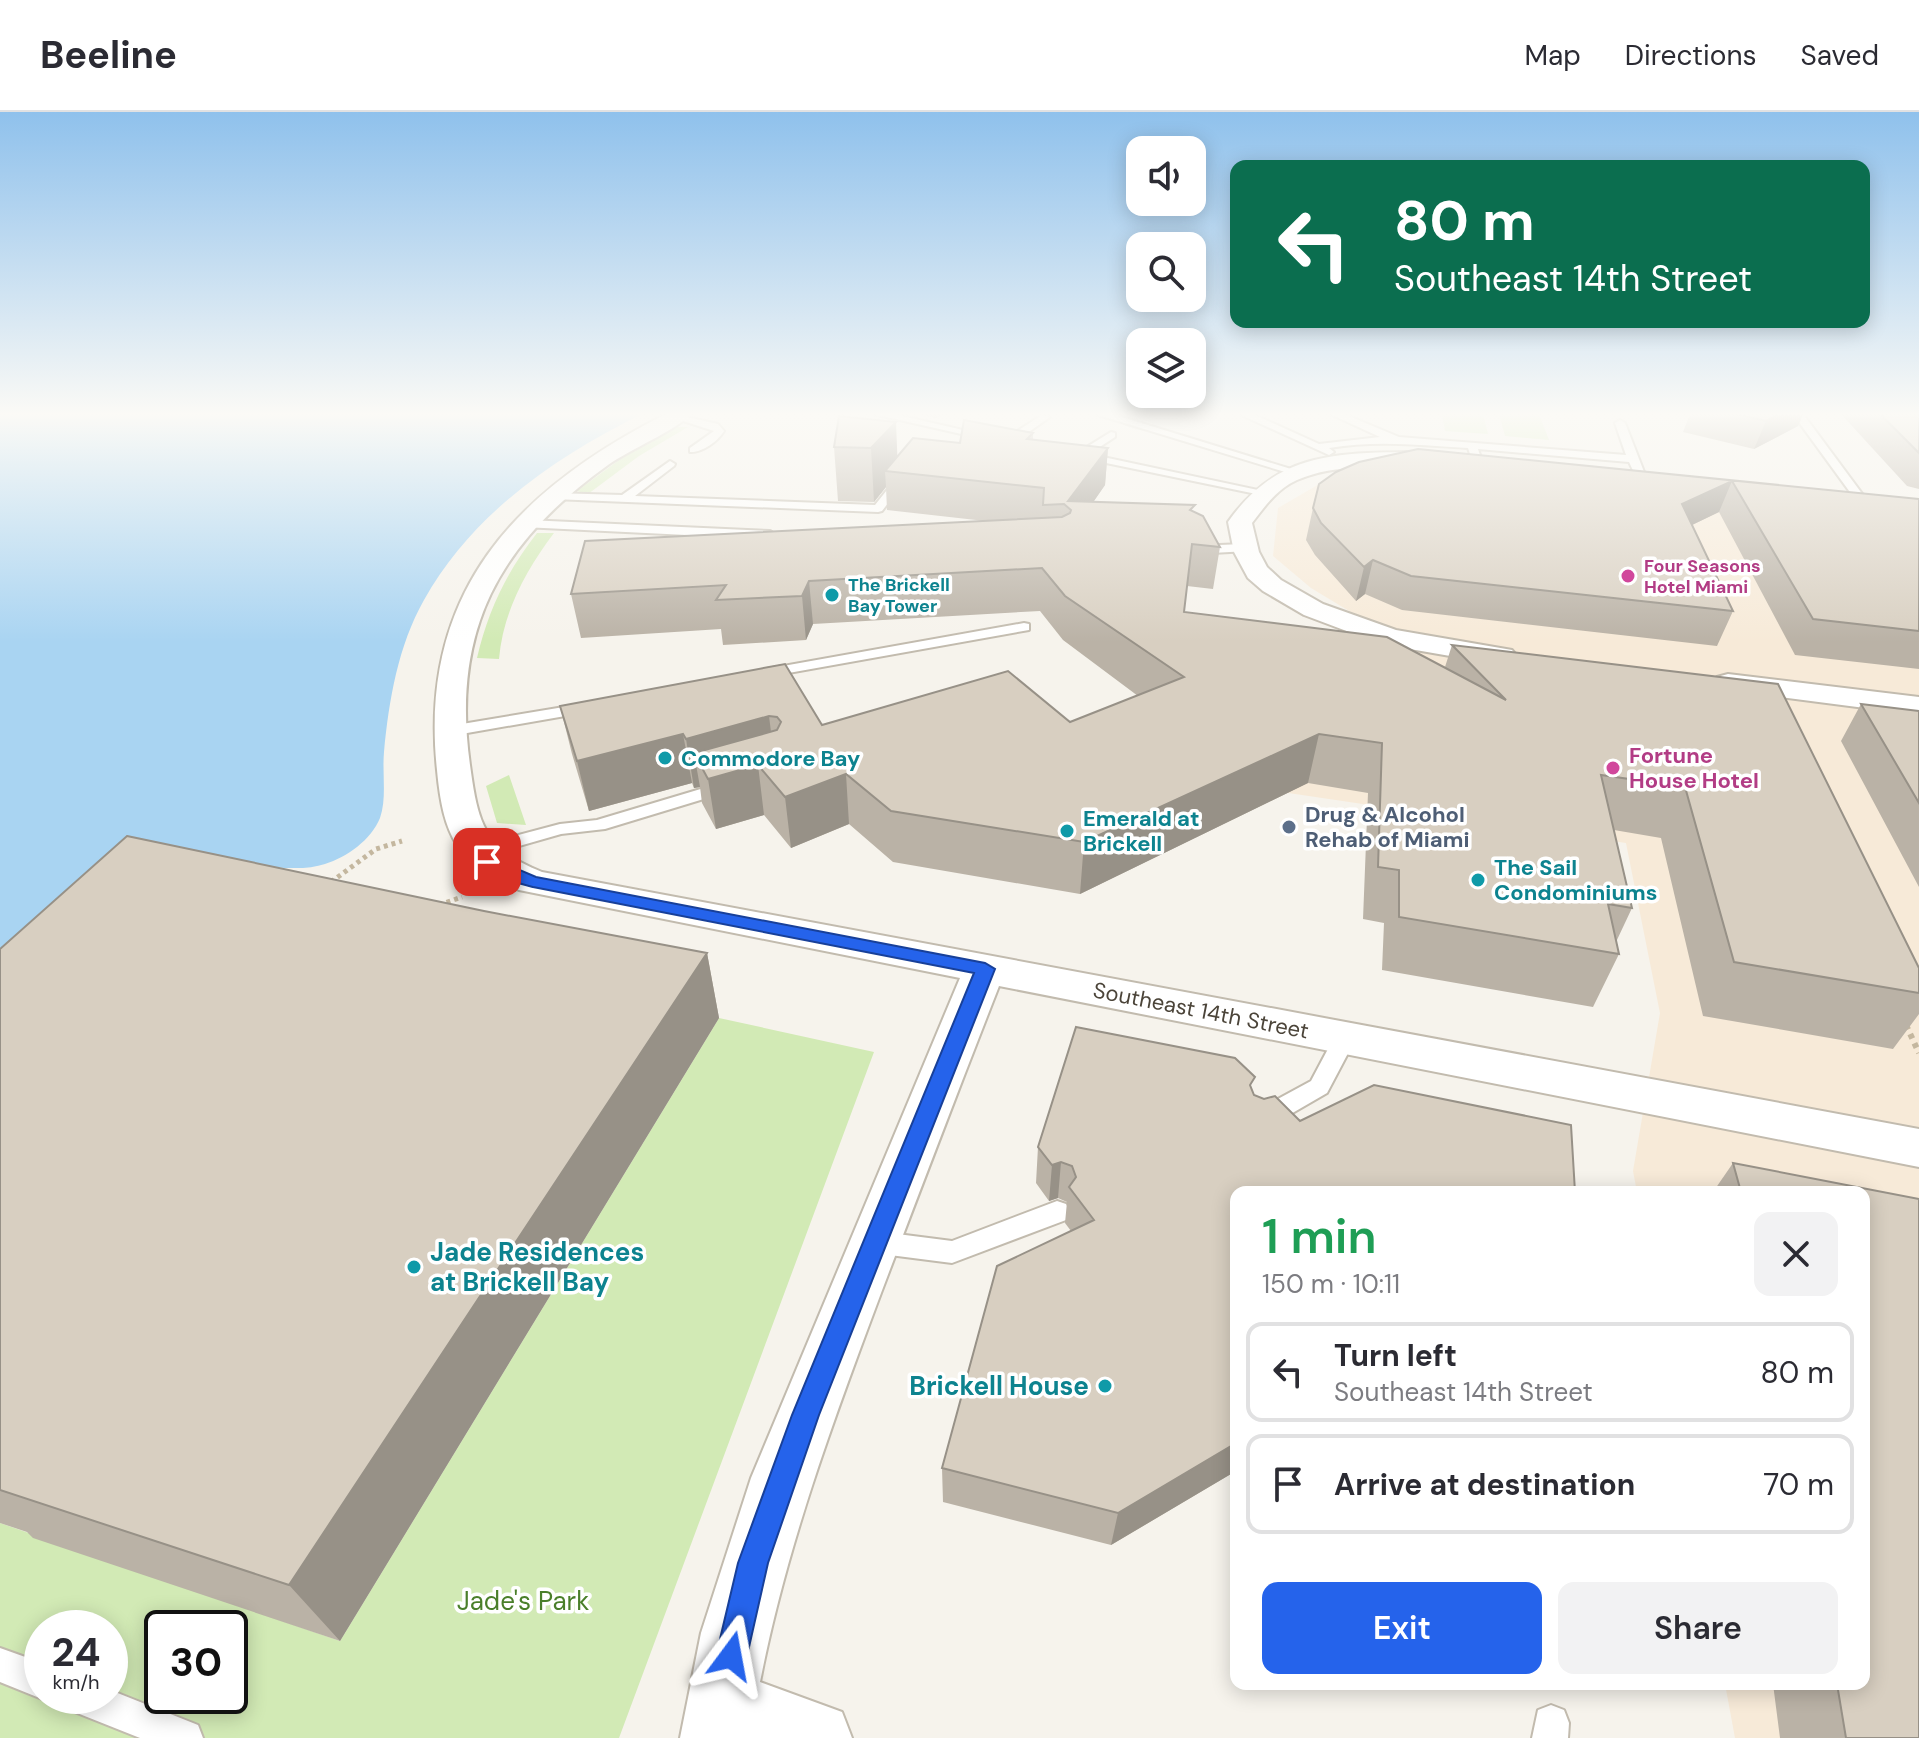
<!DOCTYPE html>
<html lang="en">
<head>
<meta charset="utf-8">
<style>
  :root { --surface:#fff; --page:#f2f2f3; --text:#2b2b33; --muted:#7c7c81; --line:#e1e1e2; --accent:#2563eb }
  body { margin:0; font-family:"DM Sans",sans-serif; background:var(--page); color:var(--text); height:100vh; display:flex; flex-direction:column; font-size:30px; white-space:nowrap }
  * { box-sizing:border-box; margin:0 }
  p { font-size:26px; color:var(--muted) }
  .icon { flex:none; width:44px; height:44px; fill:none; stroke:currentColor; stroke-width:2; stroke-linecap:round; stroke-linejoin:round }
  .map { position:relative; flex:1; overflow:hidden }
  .side { position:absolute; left:1230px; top:1074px; width:640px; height:504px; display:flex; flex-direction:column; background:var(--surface); border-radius:16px; box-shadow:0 4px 20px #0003 }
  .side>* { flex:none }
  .hud { position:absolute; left:1230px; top:48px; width:640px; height:168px; border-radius:16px; box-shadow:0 4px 20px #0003; background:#0b6e4f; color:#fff; overflow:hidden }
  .controls { position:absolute; left:1126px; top:24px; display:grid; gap:16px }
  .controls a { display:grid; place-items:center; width:80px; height:80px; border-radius:16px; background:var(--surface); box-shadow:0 4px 20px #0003; font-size:40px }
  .speed { position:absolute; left:24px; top:1498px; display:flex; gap:16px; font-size:40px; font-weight:700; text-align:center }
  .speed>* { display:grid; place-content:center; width:104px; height:104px; border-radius:50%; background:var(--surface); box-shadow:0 4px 20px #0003; line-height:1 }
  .speed small { font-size:20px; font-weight:400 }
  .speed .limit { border:4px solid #111; border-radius:12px; background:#fff; color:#111 }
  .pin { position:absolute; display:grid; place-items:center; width:68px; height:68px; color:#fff; margin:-34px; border-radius:16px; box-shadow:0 4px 12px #0006 }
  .me { position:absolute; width:88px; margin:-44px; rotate:13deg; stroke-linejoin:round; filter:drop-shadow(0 0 6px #0008) }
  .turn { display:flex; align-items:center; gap:28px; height:168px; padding:0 32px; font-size:36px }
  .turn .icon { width:104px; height:104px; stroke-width:2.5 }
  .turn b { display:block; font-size:56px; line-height:68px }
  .round { display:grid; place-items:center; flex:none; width:84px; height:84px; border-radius:16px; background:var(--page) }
  .headline { display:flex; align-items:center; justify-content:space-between; height:136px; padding:0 32px }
  h1 { font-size:48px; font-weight:600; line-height:60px; color:#1e9e55 }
  .primary-button { display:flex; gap:16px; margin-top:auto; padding:16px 32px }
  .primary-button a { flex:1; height:92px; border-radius:16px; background:var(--accent); color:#fff; font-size:32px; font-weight:600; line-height:92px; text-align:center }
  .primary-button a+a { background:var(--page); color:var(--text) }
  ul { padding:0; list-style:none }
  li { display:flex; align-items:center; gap:24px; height:100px; margin:0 16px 12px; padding:0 16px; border:4px solid var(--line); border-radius:16px }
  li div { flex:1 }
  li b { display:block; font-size:30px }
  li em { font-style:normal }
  header { display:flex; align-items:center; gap:48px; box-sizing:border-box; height:112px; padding:0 40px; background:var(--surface); border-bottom:2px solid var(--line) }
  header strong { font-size:38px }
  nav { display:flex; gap:44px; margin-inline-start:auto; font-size:28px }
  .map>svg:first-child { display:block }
  .commercial { fill:#f7ead8 }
  .green { fill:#d2eab5; fill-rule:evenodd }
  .water { fill:#a9d4f2 }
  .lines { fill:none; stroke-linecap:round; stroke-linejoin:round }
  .lane-casing { stroke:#c2bbae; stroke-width:4 }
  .street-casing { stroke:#c2bbae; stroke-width:4 }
  .path-far1 { stroke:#c4b79f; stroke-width:5; stroke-dasharray:4 4; stroke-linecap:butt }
  .path { stroke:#c4b79f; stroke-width:6; stroke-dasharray:5 5; stroke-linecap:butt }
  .lane { fill:#fff; fill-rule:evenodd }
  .street { fill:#fff; fill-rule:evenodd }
  .wall { fill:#bab2a6 }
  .shaded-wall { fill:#979187 }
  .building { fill:#d8cfc1; stroke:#979187; stroke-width:2 }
  .route { fill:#2563eb; stroke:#184099; stroke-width:2 }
  .hotel-dot { fill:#d1479c; stroke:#fff; stroke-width:3 }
  .culture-dot { fill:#0f9aa8; stroke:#fff; stroke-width:3 }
  .service-dot { fill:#5c6f8a; stroke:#fff; stroke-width:3 }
  .labels { text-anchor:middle; stroke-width:7; stroke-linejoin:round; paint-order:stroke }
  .far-hotel-label { font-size:18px; font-weight:bold; fill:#b23c85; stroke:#fff; text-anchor:start }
  .far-culture-label { font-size:18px; font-weight:bold; fill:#0d838f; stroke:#fff; text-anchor:start }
  .hotel-label { font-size:22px; font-weight:bold; fill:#b23c85; stroke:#fff; text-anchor:start }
  .culture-label { font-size:22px; font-weight:bold; fill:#0d838f; stroke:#fff; text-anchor:start }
  .service-label { font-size:22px; font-weight:bold; fill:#4e5e75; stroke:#fff; text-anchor:start }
  .street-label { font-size:22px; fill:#4b4439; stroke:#fff }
  .near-culture-label { font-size:26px; font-weight:bold; fill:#0d838f; stroke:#fff; text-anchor:start }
  .near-park-label { font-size:26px; fill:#4a7f2a; stroke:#fff }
</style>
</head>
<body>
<header>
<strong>Beeline</strong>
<nav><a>Map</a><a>Directions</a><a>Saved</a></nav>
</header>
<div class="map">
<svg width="1919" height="1626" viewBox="0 0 1919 1626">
  <rect width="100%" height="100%" fill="#f6f3ec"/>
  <path class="commercial" d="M1321 371 1919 398V1626H1735L1725 1572H1864V1080H1637L1633 1059 1660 901 1626 731 1269 678 1193 641 1364 508 1311 476 1273 444 1278 396Z"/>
  <path class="green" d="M1442 302H1483L1488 322 1445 319Z
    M1499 302H1539L1549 328 1505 324Z
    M674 315H688L639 344 588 382 577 379 619 348Z
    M537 421H554C526 458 503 500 499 547L477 546C488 499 507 459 537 421Z
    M509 663 526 713 497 711 486 674Z
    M719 906 874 940 619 1626H0V1411L340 1529ZM42 1516H110V1584H42ZM162 1516H230V1584H162Z"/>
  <path class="water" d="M0 302H642C555 345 472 402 424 488 398 534 389 588 384 640 382 662 387 686 380 706 371 728 347 745 325 752 281 767 188 737 140 727L0 858Z"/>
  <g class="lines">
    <g class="lane-casing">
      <path id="lane" d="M673 302 718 312 724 319C718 329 702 341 690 340V336L714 319 674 306Z
        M873 302H894L993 325 988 328Z
        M1095 302H1112L1304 361 1295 363Z
        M1239 302H1253L1319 332 1380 325 1330 302H1344L1399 325 1626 343 1615 311 1620 308 1625 311 1646 365 1637 367 1629 350 1478 337 1480 343 1475 346 1471 345 1468 336C1420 333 1376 328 1329 336L1334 340 1329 343Z
        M1793 302H1803L1863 383V387H1855Z
        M1042 303 1050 305 1013 331H1005V327Z
        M1111 320 1115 321V325L1089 342 1272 381 1266 384 1077 345V341Z
        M670 349 675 352 674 354 635 384 875 393 899 363 908 365 882 399 878 400 553 387 547 384 553 381 622 383Z
        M527 408 770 419 776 423 770 427 523 415V409Z
        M1244 432 1248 433V439L1194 442 1188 438 1194 434Z
        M1024 511 1029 512V518L761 566 754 562 761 558Z
        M588 591 596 596 594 599 450 624 442 619 450 614Z
        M724 670 733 675 730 679 605 717 561 722 477 746 468 740 470 736 560 712 597 708Z
        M1345 918 1353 920 1356 926 1327 981 1270 1014 1262 1016 1254 1014 1250 1007 1254 1000 1311 969 1337 920Z
        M1057 1089 1066 1092 1070 1100 1066 1108 952 1151 874 1141 865 1138 861 1130 865 1122 874 1119 952 1129Z
        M0 1536 42 1551V1584H48L42 1587 0 1570Z
        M110 1578 198 1613 203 1626H140L67 1597 62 1584H110Z
        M1551 1593 1564 1598 1569 1611 1568 1626H1532L1538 1598Z"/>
    </g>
    <g class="street-casing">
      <path id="street" d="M666 302H691C678 317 629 338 608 353 499 431 451 518 470 653 478 712 484 737 542 760L1919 1017V1055L999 874C959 976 920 1078 881 1181 833 1309 786 1436 760 1570L842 1600 852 1626H680L701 1521 751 1366 960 866 519 778C457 753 443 723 437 658 418 480 516 378 666 302Z
        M1406 340 1429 343 1433 347C1428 352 1430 352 1422 353 1380 358 1338 350 1297 368 1277 377 1265 394 1252 411L1259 440 1267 455 1281 468 1323 492 1396 518 1512 538 1517 544 1512 550 1502 553 1381 532 1304 503 1263 479 1248 466 1234 440 1228 410C1275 343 1330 341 1406 340Z
        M1728 562 1919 585V603L1717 577 1713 571 1717 565Z"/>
    </g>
    <path class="path-far1" d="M331 770 376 737 402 729
      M439 793 462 785"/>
    <path class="path" d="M1906 913 1919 941"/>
    <use href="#lane" class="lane"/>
    <use href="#street" class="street"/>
  </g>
  <path class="wall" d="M917 302H944L936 306Z
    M1690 302H1803L1798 314 1754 337 1683 320Z
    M1841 302H1919V377L1907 374Z
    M839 304 897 344 960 331 1033 321V328L1108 336 1105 373 1093 390 1194 400 1220 435 1213 477 1187 474 1184 500 1445 555 1452 533 1778 572 1919 856V902L1893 937 1703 904 1661 726 1614 718 1632 796 1616 830 1619 842 1593 895 1382 858 1384 811 1363 807 1368 681 1308 671 1080 782 893 750 849 712 791 736 764 703 716 717 702 691 700 675 694 676 692 671 589 699 572 642 560 594 785 552 822 613 1070 610 1138 584 1063 528 1040 499 813 512 806 528 723 533 721 517 581 526 571 482 985 409 887 398 886 375 874 390 838 389 834 335Z
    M1418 337 1919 387V557L1795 543 1719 400 1692 413 1733 499 1717 534 1402 498 1365 482 1356 489 1315 443 1306 428 1313 396Z
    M1861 592 1919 599V775L1841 629Z
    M484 799 707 841 719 906 340 1529 33 1426 27 1420 0 1411V837Z
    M1252 978 1236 1080V1359L1111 1433 943 1390 942 1356 1071 1119 1065 1111 1067 1090 1058 1086 1049 1089 1036 1071 1038 1035Z
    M1733 1051 1919 1087V1626H1780L1773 1572H1864V1080H1713Z"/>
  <path class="shaded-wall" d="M1779 302H1803L1798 314 1754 337 1766 309Z
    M896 310 898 360 885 359 886 375 874 390 871 336Z
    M1108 336 1105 373 1070 424 1071 398 1068 389Z
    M1732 369 1719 400 1669 424 1682 392Z
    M1373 448 1365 482 1356 489 1364 455Z
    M809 469 813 512 806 528 802 484Z
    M769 604 775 652 758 653 764 703 716 717 708 667 694 641 700 675 694 676 686 627Z
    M683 622 692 671 589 699 577 649Z
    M1319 622 1308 671 1080 782 1084 730Z
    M846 662 849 712 791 736 785 685Z
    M707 841 719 906 340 1529 289 1473Z
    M1061 1050 1058 1086 1049 1089 1052 1053Z
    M1236 1331V1359L1111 1433 1118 1401Z"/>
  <path class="building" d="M1736 302H1779L1766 309Z
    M1880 302H1919V341Z
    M839 304 896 310 871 336 834 335Z
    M964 308 1033 321 1027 327 1108 336 1068 389 1195 393 1190 398 1203 404 1220 435 1192 432 1184 500 1387 525 1506 588 1452 533 1778 572 1919 856V881L1734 850 1685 675 1601 663 1632 796 1608 792 1619 842 1399 805V758L1378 755 1382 631 1319 622 1084 730 891 699 846 662 785 685 758 653 708 667 694 641 777 618 781 610 777 605 769 604 686 627 683 622 577 649 560 594 785 552 822 613 1008 559 1070 610 1184 565 1065 484 1042 456 809 469 802 484 716 488 726 473 571 482 585 429 1062 405 1070 401 1071 398 1064 392 1043 393 1044 376 885 359 913 326 960 331Z
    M1418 337 1919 387V519L1813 507 1732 369 1682 392 1733 499 1411 464 1373 448 1364 455 1321 411 1313 396 1319 372 1336 360 1359 350Z
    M1861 592 1919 599V691Z
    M127 724 484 799 707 841 289 1473 0 1378V837Z
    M1076 915 1235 946 1255 965 1250 973 1254 983 1264 987 1275 984 1300 1009 1374 973 1571 1013 1575 1080H1236V1331L1118 1401 942 1356 997 1154 1094 1108 1069 1075 1076 1065 1072 1054 1061 1050 1052 1053 1038 1035Z
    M1733 1051 1919 1087V1626H1846L1837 1572H1864V1080H1741Z"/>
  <linearGradient id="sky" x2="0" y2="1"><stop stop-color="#8fc1ec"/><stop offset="0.57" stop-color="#fbfaf6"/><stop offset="1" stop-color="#fbfaf6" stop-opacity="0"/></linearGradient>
  <rect width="1919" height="530" fill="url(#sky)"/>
  <path class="route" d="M487 744 536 765 985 851 995 857 819 1303 768 1451 747 1544 743 1555 731 1560 720 1555 716 1544 738 1451 792 1303 974 861 533 775C514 770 491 764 478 750Z"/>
  <g class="hotel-dot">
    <circle cx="1628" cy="464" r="8"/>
    <circle cx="1613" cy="656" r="8"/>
  </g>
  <g class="culture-dot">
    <circle cx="832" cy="483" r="8"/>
    <circle cx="665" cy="646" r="8"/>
    <circle cx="1067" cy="719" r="8"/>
    <circle cx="1478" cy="768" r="8"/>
    <circle cx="414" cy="1155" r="8"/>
    <circle cx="1105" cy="1274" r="8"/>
  </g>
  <circle class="service-dot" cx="1289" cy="715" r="8"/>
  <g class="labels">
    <g class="far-hotel-label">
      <text x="1644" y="460">Four Seasons<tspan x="1644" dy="21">Hotel Miami</tspan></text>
    </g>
    <g class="far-culture-label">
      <text x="848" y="479">The Brickell<tspan x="848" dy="21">Bay Tower</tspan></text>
    </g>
    <g class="hotel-label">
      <text x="1629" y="651">Fortune<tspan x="1629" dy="25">House Hotel</tspan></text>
    </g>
    <g class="culture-label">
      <text x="681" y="654">Commodore Bay</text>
      <text x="1083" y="714">Emerald at<tspan x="1083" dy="25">Brickell</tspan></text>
      <text x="1494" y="763">The Sail<tspan x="1494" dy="25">Condominiums</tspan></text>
    </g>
    <g class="service-label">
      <text x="1305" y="710">Drug &amp; Alcohol<tspan x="1305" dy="25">Rehab of Miami</tspan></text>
    </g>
    <g class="street-label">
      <text transform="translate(1201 898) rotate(11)" y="8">Southeast 14th Street</text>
    </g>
    <g class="near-culture-label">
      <text x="430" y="1149">Jade Residences<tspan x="430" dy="30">at Brickell Bay</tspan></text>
      <text x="1089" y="1283" text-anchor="end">Brickell House</text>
    </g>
    <g class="near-park-label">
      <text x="523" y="1498">Jade's Park</text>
    </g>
  </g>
</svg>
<div class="controls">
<a><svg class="icon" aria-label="sound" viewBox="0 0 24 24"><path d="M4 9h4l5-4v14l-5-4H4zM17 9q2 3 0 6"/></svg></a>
<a><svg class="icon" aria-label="search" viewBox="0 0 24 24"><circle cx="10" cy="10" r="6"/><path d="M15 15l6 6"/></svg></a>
<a><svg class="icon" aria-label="layers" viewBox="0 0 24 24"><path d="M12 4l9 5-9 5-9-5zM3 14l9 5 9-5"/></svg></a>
</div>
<div class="speed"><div>24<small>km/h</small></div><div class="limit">30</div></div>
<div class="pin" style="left:487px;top:750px;background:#d93025"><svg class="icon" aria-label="arrive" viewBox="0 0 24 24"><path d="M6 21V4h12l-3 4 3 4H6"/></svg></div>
<svg class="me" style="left:731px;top:1544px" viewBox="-20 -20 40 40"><path d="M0-17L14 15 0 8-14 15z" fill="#2563eb" stroke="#fff" stroke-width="4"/></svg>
<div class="hud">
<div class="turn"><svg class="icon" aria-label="left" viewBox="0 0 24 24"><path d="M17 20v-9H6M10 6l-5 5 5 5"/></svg><div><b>80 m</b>Southeast 14th Street</div></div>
</div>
<section class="side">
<div class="headline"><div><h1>1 min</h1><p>150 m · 10:11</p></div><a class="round"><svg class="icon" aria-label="close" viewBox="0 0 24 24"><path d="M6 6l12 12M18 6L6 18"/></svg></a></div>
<ul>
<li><svg class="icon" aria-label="left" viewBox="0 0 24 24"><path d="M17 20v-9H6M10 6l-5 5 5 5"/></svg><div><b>Turn left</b><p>Southeast 14th Street</p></div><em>80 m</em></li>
<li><svg class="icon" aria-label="arrive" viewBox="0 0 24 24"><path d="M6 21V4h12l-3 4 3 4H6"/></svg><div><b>Arrive at destination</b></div><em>70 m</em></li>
</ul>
<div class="primary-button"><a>Exit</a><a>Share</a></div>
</section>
</div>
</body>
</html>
